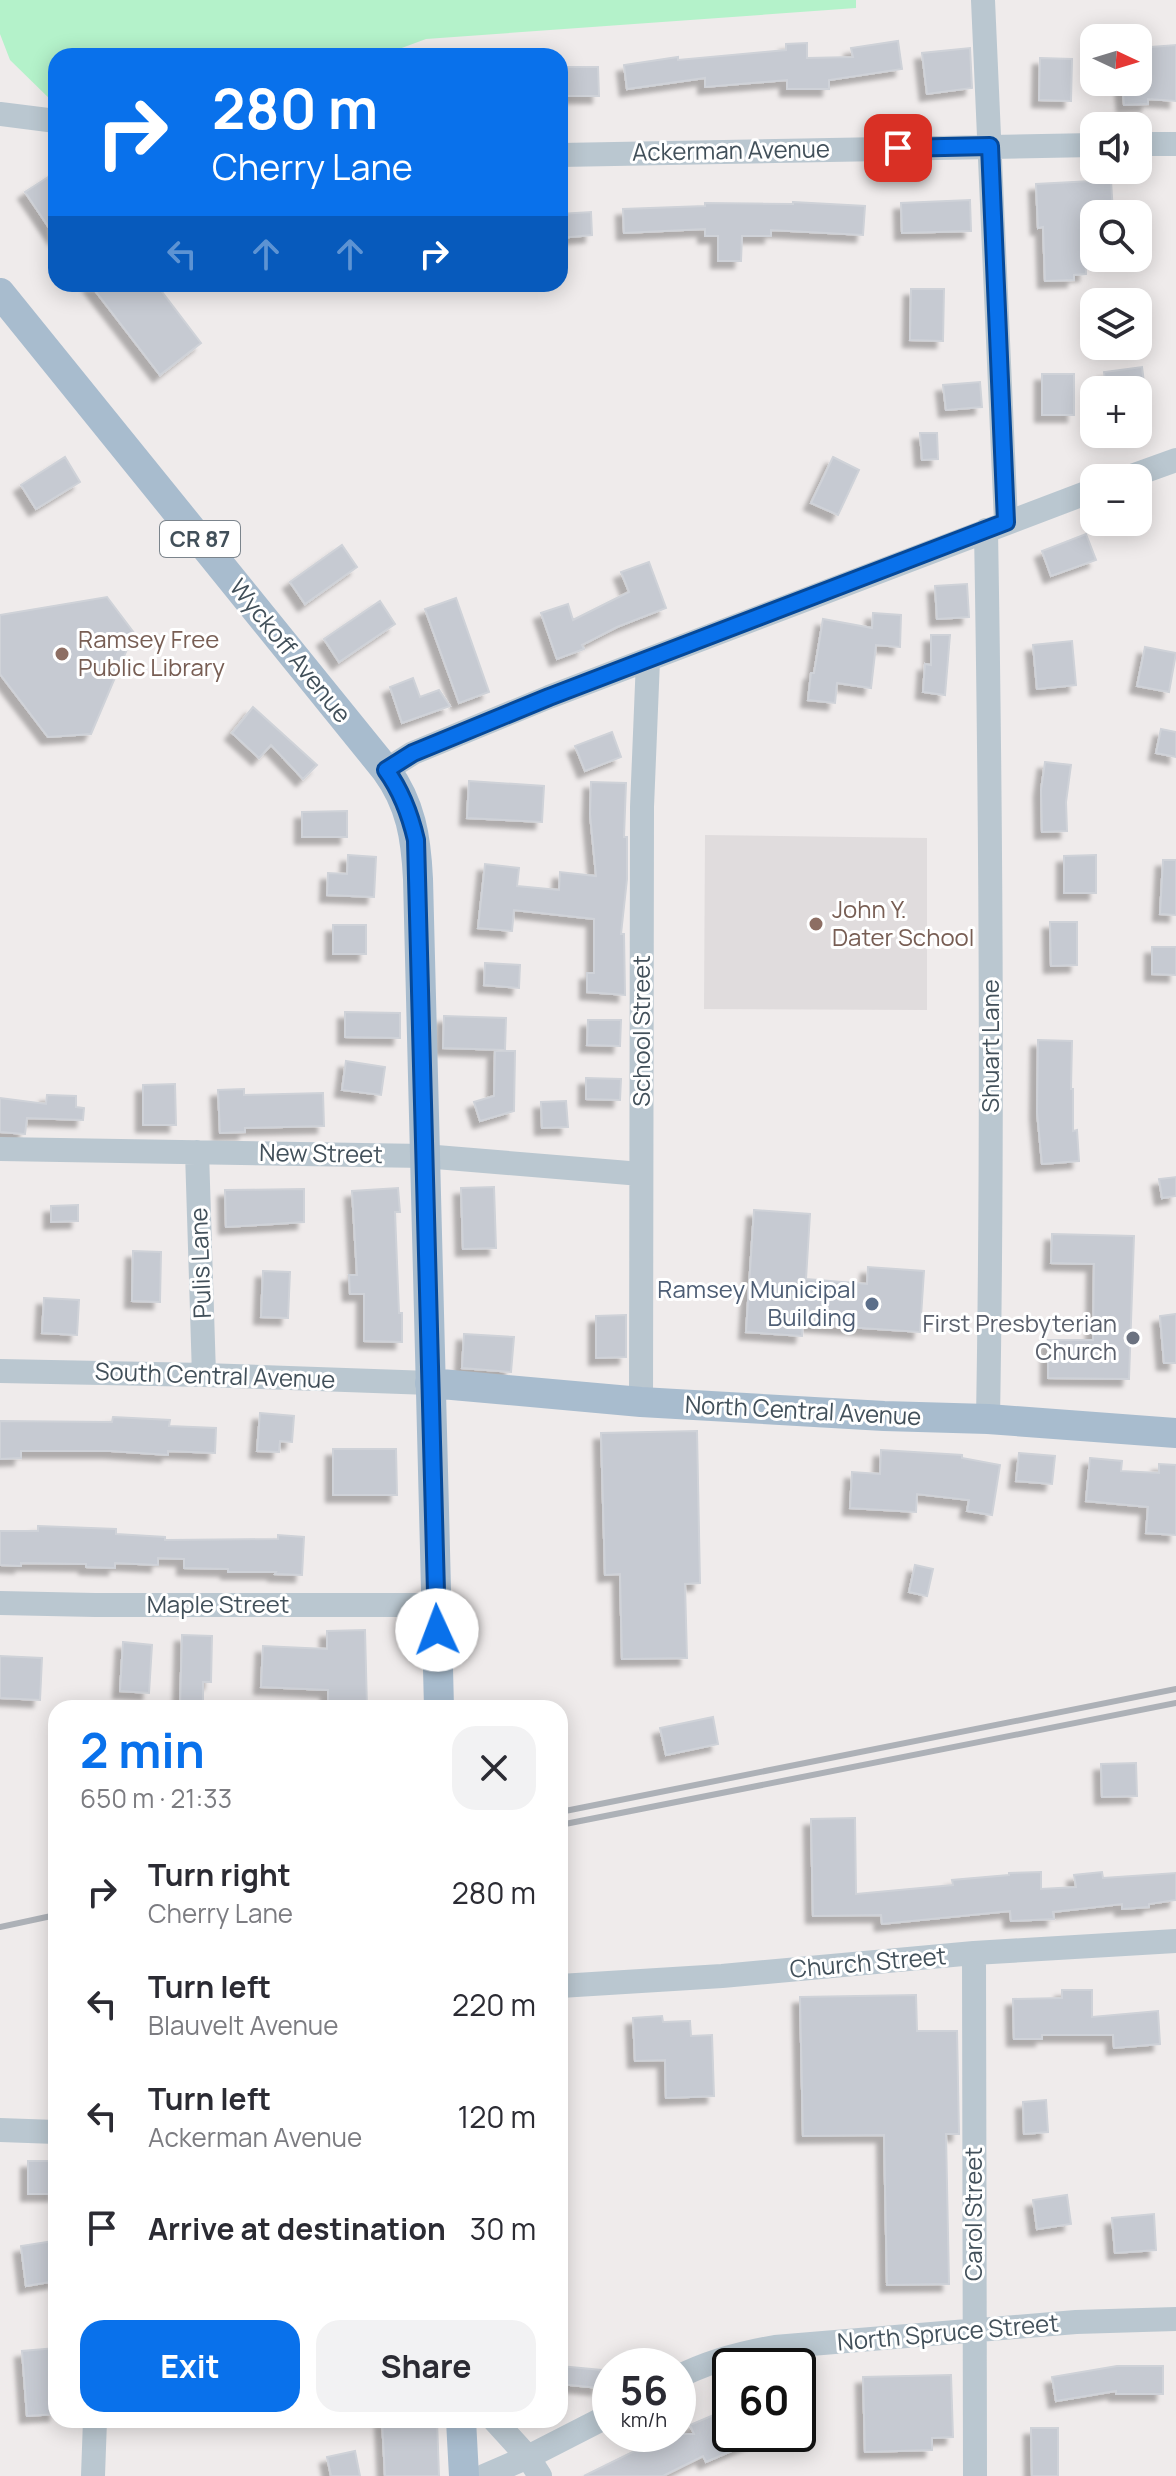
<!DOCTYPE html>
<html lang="en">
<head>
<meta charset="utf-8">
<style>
  :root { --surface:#fff; --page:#f2f2f3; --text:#2b2b33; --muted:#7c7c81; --accent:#0971eb }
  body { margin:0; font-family:Manrope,sans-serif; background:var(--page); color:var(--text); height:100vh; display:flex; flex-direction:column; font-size:30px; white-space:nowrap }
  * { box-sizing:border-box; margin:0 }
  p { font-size:26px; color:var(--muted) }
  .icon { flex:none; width:44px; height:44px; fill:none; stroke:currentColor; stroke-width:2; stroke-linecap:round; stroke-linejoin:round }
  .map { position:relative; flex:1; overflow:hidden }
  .details { position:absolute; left:48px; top:1700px; width:520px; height:728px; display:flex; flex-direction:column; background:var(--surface); border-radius:24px; box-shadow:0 4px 20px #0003 }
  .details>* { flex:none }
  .hud { position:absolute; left:48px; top:48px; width:520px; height:244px; border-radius:24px; box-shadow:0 4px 20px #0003; background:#0971eb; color:#fff; overflow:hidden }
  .needle { width:52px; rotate:94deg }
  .buttons { position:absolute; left:1080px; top:24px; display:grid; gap:16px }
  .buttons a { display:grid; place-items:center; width:72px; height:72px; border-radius:16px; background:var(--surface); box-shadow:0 4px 20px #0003; font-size:40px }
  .speed { position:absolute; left:592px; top:2348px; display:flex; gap:16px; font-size:40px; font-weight:700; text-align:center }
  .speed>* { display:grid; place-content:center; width:104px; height:104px; border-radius:50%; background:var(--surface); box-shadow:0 4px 20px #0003; line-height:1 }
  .speed small { font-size:20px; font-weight:400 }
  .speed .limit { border:4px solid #111; border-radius:12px; background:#fff; color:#111 }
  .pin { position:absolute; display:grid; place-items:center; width:68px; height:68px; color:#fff; margin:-34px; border-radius:16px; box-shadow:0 4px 12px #0006 }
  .me { position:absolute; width:88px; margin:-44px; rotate:358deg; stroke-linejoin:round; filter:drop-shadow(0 0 6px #0008) }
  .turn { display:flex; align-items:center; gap:28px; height:168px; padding:0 32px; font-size:36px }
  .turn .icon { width:104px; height:104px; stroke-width:2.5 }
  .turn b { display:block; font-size:56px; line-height:68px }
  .lanes { display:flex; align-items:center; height:76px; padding:0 32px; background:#0003; justify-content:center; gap:40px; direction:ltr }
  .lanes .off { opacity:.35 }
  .round { display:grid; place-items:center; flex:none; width:84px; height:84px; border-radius:24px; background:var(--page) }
  .summary { display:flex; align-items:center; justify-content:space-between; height:136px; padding:0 32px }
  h1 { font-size:48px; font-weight:700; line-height:60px; color:var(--accent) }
  .button { display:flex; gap:16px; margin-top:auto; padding:16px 32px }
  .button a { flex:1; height:92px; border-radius:24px; background:var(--accent); color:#fff; font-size:32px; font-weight:700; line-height:92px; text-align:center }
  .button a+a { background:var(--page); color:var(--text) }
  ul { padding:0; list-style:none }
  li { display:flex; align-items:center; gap:24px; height:112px; padding:0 32px }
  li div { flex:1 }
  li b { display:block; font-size:30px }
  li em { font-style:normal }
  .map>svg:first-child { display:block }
  .education { fill:#e0dcdd }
  .green { fill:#b4f2ca }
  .building { fill:#c6cad2; stroke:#cfd2d8; stroke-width:2; filter:url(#shadow) }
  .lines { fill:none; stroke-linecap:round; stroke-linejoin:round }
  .minor { stroke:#bac7d0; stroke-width:24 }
  .major { stroke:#a8bcce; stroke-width:30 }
  .rail { stroke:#adb1b7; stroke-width:6 }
  .route-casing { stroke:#064999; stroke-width:20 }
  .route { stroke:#0971eb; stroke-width:14 }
  .education-dot { fill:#8d6e63; stroke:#fff; stroke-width:3 }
  .service-dot { fill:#5c6f8a; stroke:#fff; stroke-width:3 }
  .worship-dot { fill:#6b7280; stroke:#fff; stroke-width:3 }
  .labels { text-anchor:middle; stroke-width:6; stroke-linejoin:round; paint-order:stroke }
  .shield { fill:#fff; stroke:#7b848c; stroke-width:2 }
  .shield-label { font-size:22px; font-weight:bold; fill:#42505a }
  .street-label { font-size:24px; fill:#42505a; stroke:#fff }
  .education-label { font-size:24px; fill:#785e54; stroke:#fff; text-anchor:start }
  .service-label { font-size:24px; fill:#4e5e75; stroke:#fff; text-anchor:end }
  .worship-label { font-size:24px; fill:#5b616d; stroke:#fff; text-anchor:end }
</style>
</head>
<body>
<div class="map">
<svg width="1176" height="2476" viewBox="0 0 1176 2476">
  <defs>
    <filter id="shadow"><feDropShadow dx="-7" dy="7" stdDeviation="2" flood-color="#0004"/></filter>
  </defs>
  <rect width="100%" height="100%" fill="#efebeb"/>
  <path class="education" d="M705 835 927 838V1010L704 1009Z"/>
  <path class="green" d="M0 0H856V8L426 39 380 56H56V105L10 60 0 34Z"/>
  <path class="building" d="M898 41 902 69 829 80V89H787V80L705 87V78L627 89 624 65 678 57V60L786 50V44L807 43V58L853 57 851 48Z
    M1176 45V101L1148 99V104L1124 105 1122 82H1138V48Z
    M970 48 972 88 927 94 922 53Z
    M1040 58 1072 59 1071 101 1039 100Z
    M560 67H598L599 96H560Z
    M56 172V238L25 192Z
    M1111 180 1113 214H1094V225H1084L1086 274 1074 275V280L1045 281 1043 227 1038 228 1036 184Z
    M970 200 971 231 902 233 901 203Z
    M793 202 865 206 863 235 771 230V236H742L741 261H718V236H705V229L624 233 623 209 705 206V203L793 204Z
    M591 212 592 235 560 238V214Z
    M90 284H156L201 343 160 375Z
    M911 289H944L943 341 910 340Z
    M1142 367 1145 390H1106L1104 372Z
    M1042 374H1074V415H1042Z
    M980 382 982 407 946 410 943 385Z
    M920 433H937L938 459 922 460Z
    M65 457 80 482 36 509 21 485Z
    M833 457 859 470 838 515 811 503Z
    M1086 534 1096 560 1051 576 1042 551Z
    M342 545 357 567 305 604 290 582Z
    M649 562 666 608 617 627 582 645 584 649 557 659 541 613 568 604 573 620 629 592 621 572Z
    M967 584 969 617 937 619 935 586Z
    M107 597 134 633 91 734 48 737 0 674V615Z
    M456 598 489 692 459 703 425 609Z
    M380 601 395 624 339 662 324 639Z
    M873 613 901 615 900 647 876 645 871 688 837 683 835 703 808 700 811 673H814L823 619 872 628Z
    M931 635H950L945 695 923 692 925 664 931 665Z
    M1072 641 1076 685 1037 689 1033 645Z
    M1145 647 1176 653 1169 692 1137 686Z
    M413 678 420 697 439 690 450 706 402 723 390 687Z
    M253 707 317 765 303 779 271 745 259 758 232 733Z
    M1161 729 1176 732V757L1156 753Z
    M612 732 621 757 585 771 575 746Z
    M1045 762 1071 765 1066 802 1067 831 1042 832 1041 790Z
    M469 781 544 786 542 822 467 818Z
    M591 782 626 783 624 837H627V879L621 934H624L625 995 587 992V973H594V919L514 910 512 931 478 928 485 864 519 868 517 886 559 890 560 872 596 876 590 814Z
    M347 811V837H302V812Z
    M348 855 376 857 374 897 327 895 328 873 347 874Z
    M1096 855V893H1064V856Z
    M1163 860H1176V915L1160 914Z
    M1050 922H1077V965L1051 966Z
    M333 925H366V954H333Z
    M1152 947H1176V975L1152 974Z
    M485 963 520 965 519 988 484 985Z
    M345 1012 400 1013V1038L345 1037Z
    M444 1016 506 1018 505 1050 443 1048Z
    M588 1020H621L620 1046 587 1045Z
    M1038 1040 1072 1041 1071 1089H1073V1131L1077 1130 1079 1161 1042 1164 1037 1112Z
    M495 1051H515L514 1111 480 1121 474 1102 494 1096Z
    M346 1061 385 1067 381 1095 342 1090Z
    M586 1078 621 1079 620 1100 586 1099Z
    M175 1084 176 1125H143V1085Z
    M244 1089V1095L323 1093 324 1126 245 1128V1132L220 1133 218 1090Z
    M47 1095 76 1096V1107L84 1108 83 1120 27 1118 25 1134 0 1132V1098L46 1104Z
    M566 1101 568 1127 542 1128 541 1102Z
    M1176 1177V1196L1162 1198 1159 1179Z
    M494 1187 496 1248 463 1249 461 1188Z
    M398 1188 400 1212H395L399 1313H402V1342L364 1341V1294H350L349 1275H357L352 1191Z
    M304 1189V1222L226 1227 225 1190Z
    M78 1205V1221L51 1222V1206Z
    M754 1210 810 1214 806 1279 867 1284 868 1267 924 1271 920 1332 803 1324 802 1336 746 1332Z
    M1052 1234 1134 1236 1129 1379 1048 1378V1340H1093L1094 1264 1051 1263Z
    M133 1251 161 1252 160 1302 132 1301Z
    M263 1271 290 1272 288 1318 261 1317Z
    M44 1298 79 1300 77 1335 42 1333Z
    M1176 1314V1363H1164L1160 1316Z
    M626 1315V1357L596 1358V1316Z
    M464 1334 514 1337 511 1372 462 1368Z
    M260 1413 294 1416 292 1442 280 1441 279 1452 257 1451Z
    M113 1417 170 1420 169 1426 216 1428 215 1453 168 1451V1455L111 1451H21V1458L0 1459V1421L112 1422Z
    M697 1431 700 1583 685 1584 687 1658 622 1659 620 1574 605 1575 601 1433Z
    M333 1449H396L397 1495H333Z
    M881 1450 962 1455V1458L1000 1465 992 1515 967 1511 969 1500 917 1494 916 1512 850 1508 852 1472 880 1474Z
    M1019 1453 1055 1456 1052 1484 1016 1481Z
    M1090 1458 1122 1461 1121 1471 1159 1473V1464L1176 1465V1535L1146 1533 1148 1507 1086 1501Z
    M38 1526 116 1529V1534L165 1537V1540L278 1539V1535L304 1537 302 1575 275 1574 276 1572H228V1569L184 1568V1559L158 1558V1565L115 1563V1568L86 1567V1564L21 1563V1566L0 1565V1531H38Z
    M915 1565 933 1569 927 1596 909 1592Z
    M365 1630 367 1708H328V1690L261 1687 263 1646 327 1649V1631Z
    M182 1635 212 1636 211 1682H203V1708H180Z
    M123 1642 152 1645 149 1693 120 1691Z
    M0 1656 42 1658 40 1700 0 1698Z
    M713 1717 718 1744 666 1755 660 1728Z
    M1136 1763 1137 1796 1102 1797 1101 1764Z
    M855 1818 856 1894 953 1885 952 1880 1009 1875V1873L1041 1872V1889L1076 1887 1074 1875 1102 1872 1103 1878 1176 1873V1900L1149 1904V1907L1122 1909V1904L1053 1912 1054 1919 1011 1921 1010 1911 882 1924 881 1915 813 1916 811 1819Z
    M1062 1990H1092V2017L1158 2011 1160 2044 1114 2048 1113 2035H1042V2039H1014L1013 1999 1062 1998Z
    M916 1995 917 2031H957L959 2134H946L949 2284 887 2285 884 2135 803 2136 800 1997Z
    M662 2016 663 2022 690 2021 691 2036 712 2035 714 2096 666 2098 665 2060 635 2061 633 2018Z
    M1046 2100 1048 2132 1024 2134 1023 2102Z
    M28 2161H56V2194H28Z
    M1067 2195 1071 2224 1037 2229 1033 2200Z
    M1154 2214 1156 2250 1115 2253 1112 2218Z
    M54 2241 56 2281 26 2286 21 2246Z
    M56 2348V2414L27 2416 22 2351Z
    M560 2366 601 2370 599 2388 560 2384Z
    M1117 2366H1163V2394H1116V2391L1056 2401 1052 2377Z
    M951 2375 953 2437 932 2438V2450L865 2452 863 2377Z
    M730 2408V2434H771L706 2462 703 2456 663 2476H584L669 2434H694L690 2425Z
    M382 2420H437L439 2476H385Z
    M1031 2428H1058V2476H1032Z
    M355 2451 360 2476H331L327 2457Z"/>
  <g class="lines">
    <path class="minor" d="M983 0 1006 522
      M0 114 56 121
      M1138 144H1176
      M560 155 1094 145
      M1126 478 1176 460
      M986 530C991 826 993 1123 988 1419
      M386 770 413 753 549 697 1094 490
      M0 1149 424 1156 641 1174
      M197 1152 204 1375
      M0 1371 204 1375 430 1383
      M641 1402 642 807 648 660
      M0 1603 95 1605H436
      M974 1953 975 2476
      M560 1986 722 1976 974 1953 1176 1941
      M0 2130 56 2132
      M678 2377C709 2361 740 2353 775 2347L1076 2322 1176 2319
      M494 2420 528 2457 540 2476
      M93 2476 95 2420
      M484 2476 528 2457 610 2415"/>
    <path class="major" d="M0 293 386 770C411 804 416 838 418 879L439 1708
      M430 1383 641 1402 884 1416 988 1419 1176 1433
      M461 2420 464 2476"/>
    <path class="rail" d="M560 1812 1176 1689
      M560 1825 1176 1703
      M0 1927 56 1915"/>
  </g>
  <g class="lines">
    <g class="route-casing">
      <path id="route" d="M437 1630 416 840C410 814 402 792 386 770L413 753 549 697 1006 522 990 146 898 148"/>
    </g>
    <use href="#route" class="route"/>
  </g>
  <g class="education-dot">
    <circle cx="62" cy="654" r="8"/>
    <circle cx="816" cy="924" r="8"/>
  </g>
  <circle class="service-dot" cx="872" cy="1304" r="8"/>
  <circle class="worship-dot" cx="1133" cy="1338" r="8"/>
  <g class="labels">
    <rect class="shield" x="160" y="521" width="80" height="36" rx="6"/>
    <g class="shield-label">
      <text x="200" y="547">CR 87</text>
    </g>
    <g class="street-label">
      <text transform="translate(731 151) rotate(-1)" y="8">Ackerman Avenue</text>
      <text transform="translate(290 651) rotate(51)" y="8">Wyckoff Avenue</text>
      <text transform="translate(642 1031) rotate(-90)" y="8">School Street</text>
      <text transform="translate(991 1046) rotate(-90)" y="8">Shuart Lane</text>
      <text transform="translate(321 1154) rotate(1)" y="8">New Street</text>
      <text transform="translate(201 1263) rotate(-92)" y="8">Pulis Lane</text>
      <text transform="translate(215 1376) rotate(2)" y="8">South Central Avenue</text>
      <text transform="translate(803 1411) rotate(3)" y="8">North Central Avenue</text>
      <text x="218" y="1613">Maple Street</text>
      <text transform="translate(868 1963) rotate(-5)" y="8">Church Street</text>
      <text transform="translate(974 2214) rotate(-90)" y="8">Carol Street</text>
      <text transform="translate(948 2333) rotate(-5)" y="8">North Spruce Street</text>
    </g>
    <g class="education-label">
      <text x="78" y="648">Ramsey Free<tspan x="78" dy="28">Public Library</tspan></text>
      <text x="832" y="918">John Y.<tspan x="832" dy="28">Dater School</tspan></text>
    </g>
    <g class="service-label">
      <text x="856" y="1298">Ramsey Municipal<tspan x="856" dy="28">Building</tspan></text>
    </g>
    <g class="worship-label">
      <text x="1117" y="1332">First Presbyterian<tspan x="1117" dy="28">Church</tspan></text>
    </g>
  </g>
</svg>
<div class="buttons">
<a><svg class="needle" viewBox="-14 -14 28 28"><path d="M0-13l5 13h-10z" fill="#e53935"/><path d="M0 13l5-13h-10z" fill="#7c7c81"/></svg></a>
<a><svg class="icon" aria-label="sound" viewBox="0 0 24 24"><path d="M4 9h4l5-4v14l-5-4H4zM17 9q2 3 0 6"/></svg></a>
<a><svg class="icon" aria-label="search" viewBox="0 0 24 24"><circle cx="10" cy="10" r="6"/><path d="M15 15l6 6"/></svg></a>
<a><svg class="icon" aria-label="layers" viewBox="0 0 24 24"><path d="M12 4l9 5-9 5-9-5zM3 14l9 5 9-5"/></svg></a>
<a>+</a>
<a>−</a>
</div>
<div class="speed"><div>56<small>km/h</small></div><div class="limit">60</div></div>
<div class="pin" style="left:898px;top:148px;background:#d93025"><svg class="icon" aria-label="arrive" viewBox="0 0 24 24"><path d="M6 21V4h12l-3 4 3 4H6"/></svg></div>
<svg class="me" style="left:437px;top:1630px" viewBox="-20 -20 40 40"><circle r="19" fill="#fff"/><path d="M0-13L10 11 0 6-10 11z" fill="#0971eb"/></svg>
<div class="hud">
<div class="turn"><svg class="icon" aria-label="right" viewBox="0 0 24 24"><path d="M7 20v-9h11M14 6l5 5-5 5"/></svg><div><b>280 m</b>Cherry Lane</div></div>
<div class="lanes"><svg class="icon off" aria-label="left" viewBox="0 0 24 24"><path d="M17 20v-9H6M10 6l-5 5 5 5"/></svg><svg class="icon off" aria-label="ahead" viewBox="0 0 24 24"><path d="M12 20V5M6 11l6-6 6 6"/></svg><svg class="icon off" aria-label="ahead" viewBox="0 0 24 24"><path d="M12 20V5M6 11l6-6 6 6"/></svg><svg class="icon" aria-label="right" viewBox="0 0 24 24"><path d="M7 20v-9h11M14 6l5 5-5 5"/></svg></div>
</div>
<section class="details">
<div class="summary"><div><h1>2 min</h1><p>650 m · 21:33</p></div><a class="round"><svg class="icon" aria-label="close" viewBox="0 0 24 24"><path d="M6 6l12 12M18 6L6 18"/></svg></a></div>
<ul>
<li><svg class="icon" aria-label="right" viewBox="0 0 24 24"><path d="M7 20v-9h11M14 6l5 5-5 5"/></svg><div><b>Turn right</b><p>Cherry Lane</p></div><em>280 m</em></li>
<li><svg class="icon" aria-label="left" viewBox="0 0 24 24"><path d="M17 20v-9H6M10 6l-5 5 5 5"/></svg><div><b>Turn left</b><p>Blauvelt Avenue</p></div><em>220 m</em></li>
<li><svg class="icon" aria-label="left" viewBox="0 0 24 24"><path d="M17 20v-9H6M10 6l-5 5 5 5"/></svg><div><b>Turn left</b><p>Ackerman Avenue</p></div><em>120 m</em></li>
<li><svg class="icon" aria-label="arrive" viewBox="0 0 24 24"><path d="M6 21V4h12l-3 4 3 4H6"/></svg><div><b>Arrive at destination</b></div><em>30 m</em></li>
</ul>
<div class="button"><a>Exit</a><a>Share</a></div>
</section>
</div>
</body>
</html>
